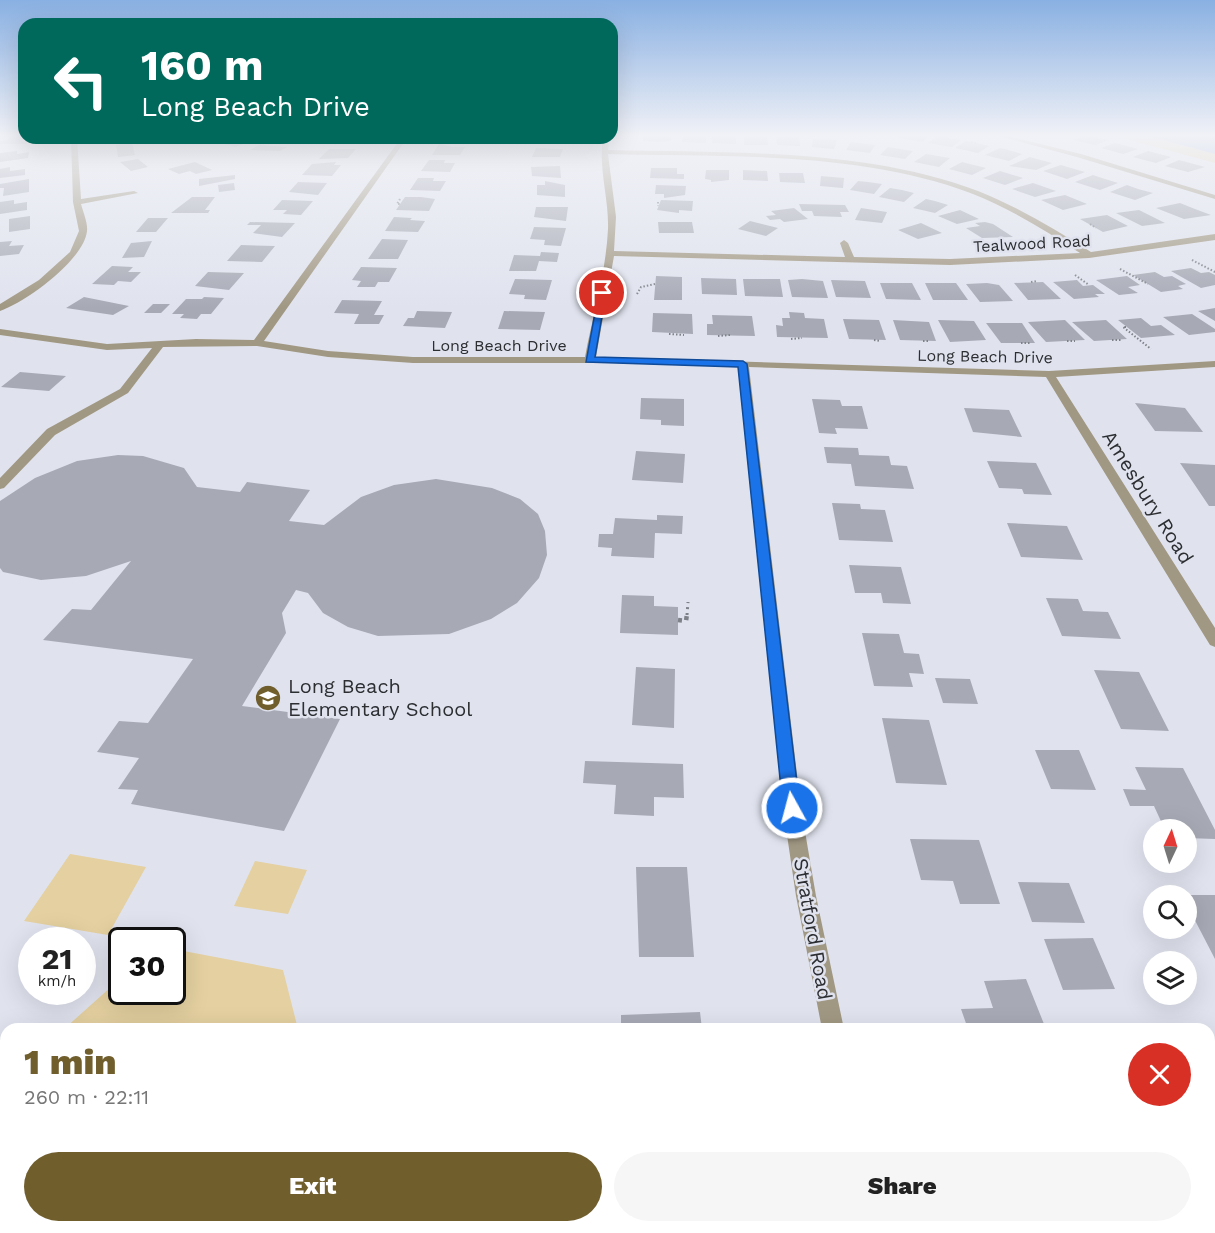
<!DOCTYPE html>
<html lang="en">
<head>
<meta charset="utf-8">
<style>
  :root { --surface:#fff; --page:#f6f6f6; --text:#222; --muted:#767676; --accent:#715e2d }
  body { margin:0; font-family:"Work Sans",sans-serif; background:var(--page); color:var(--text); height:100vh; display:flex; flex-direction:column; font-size:22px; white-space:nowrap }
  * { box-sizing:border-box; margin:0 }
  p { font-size:20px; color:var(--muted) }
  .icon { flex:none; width:33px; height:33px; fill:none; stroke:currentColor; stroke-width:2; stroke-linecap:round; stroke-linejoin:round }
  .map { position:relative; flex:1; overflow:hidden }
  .side { position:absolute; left:0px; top:1023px; width:1215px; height:210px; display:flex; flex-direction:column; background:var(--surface); border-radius:18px 18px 0 0; box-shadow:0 6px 24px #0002 }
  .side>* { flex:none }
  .top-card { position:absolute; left:18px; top:18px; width:600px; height:126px; border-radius:18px; box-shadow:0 6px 24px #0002; background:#00695c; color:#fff; overflow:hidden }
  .needle { width:39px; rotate:4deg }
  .tools { position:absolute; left:1143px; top:819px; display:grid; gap:12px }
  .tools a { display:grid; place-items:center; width:54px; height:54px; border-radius:50%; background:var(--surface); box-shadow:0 6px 24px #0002; font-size:30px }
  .speed { position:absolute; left:18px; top:927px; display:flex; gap:12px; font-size:30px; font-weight:700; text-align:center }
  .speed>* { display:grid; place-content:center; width:78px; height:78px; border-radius:50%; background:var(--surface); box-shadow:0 6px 24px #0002; line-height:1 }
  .speed small { font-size:15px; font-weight:400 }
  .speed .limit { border:3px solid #111; border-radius:9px; background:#fff; color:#111 }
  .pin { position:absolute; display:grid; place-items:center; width:51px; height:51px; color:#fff; margin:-26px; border:3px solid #fff; border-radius:50%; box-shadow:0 2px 6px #0007 }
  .me { position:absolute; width:66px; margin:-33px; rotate:353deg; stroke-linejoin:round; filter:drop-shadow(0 0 4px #0008) }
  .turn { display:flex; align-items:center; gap:21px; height:126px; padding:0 24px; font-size:27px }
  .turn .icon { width:78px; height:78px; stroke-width:2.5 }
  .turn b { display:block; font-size:42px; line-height:51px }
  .round { display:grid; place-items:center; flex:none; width:63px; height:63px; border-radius:32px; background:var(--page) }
  .headline { display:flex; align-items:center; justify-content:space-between; height:102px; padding:0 24px }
  h1 { font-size:36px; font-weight:800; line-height:45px; color:var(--accent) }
  .button { display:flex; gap:12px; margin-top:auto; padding:12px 24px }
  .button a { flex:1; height:69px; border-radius:36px; background:var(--accent); color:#fff; font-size:24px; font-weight:800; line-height:69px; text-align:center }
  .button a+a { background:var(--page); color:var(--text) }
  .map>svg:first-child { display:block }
  .green { fill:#e4d0a0 }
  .water { fill:#9caada }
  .building { fill:#a7aab5 }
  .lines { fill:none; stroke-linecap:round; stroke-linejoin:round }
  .path-far2 { stroke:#7e8188; stroke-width:2; stroke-dasharray:1.5 2; stroke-linecap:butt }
  .path-far1 { stroke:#7e8188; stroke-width:3; stroke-dasharray:2 4; stroke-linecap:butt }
  .path { stroke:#7e8188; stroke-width:4.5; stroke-dasharray:4 5; stroke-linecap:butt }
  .minor { fill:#a19883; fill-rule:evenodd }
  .route { fill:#1a73e8; stroke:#114b97; stroke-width:1.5 }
  .labels { text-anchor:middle; stroke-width:5; stroke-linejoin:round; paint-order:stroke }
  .far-street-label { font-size:16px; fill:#2c2e32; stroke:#e0e3ee }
  .street-label { font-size:20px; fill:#2c2e32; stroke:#e0e3ee }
  .poi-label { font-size:20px; fill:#2c2e32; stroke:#e0e3ee; text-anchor:start }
</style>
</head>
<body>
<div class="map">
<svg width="1215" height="1233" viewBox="0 0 1215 1233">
  <rect width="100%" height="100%" fill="#e0e3ee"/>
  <path class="green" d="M1115 136H1215V163Z
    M70 854 146 867 108 935 24 921Z
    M255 861 307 870 288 914 234 906Z
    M173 949 283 970 298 1029H64L121 978 122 992H172Z
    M6 1081V1227H216L211 1233H0V1086Z"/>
  <path class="water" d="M1148 136H1215V154Z"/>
  <path class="building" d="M9 136H24V138H30L28 144H0V141L8 140Z
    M643 136H671V141L659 142 643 141Z
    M683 136H706V143L682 142Z
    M712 136H736V144L712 143Z
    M744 136H767L768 145H744Z
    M901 136H928L923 142 899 138Z
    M937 136H938L961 140 952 147 928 143Z
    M1084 136H1092L1109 140 1095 145 1073 140Z
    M776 137H799L800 146 777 145Z
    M227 138H234L249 142 235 147 217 141Z
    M541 138H567L564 143 539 140Z
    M813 139 837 140 834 149 812 147Z
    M966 141 976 143 989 146 978 153 955 148Z
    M851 142 875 145 870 153 846 150Z
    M132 143 135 155 118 157 116 145Z
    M1115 143 1138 149 1123 154 1101 148Z
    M439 144 452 147H465L460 155H432Z
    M259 145 287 147 280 151 250 150Z
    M888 147 913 151 905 159 880 155Z
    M536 148 563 149 560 157H532Z
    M1000 148 1005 149 1022 154 1009 161 985 155Z
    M329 149H356L348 158 319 159Z
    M17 151V154L29 152 28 158 0 162V153Z
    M1148 151 1171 157 1156 163 1133 157Z
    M926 154 950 158 939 167 914 162Z
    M1030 157 1037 159 1052 163 1036 170 1009 166Z
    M138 159 148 167 131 171 120 162Z
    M429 160H445L444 163H455L450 172 421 171Z
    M1179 160 1205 167 1188 172 1165 166Z
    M195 162 212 170 196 174 190 171 179 174 168 169Z
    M336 162 334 165H341L332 176 302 175 312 164Z
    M962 162 986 168 972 175 949 169Z
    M1061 165 1071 168 1085 172 1067 179 1043 171Z
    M560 166 561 178 532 176 531 167Z
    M10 167V171L25 169V175L0 178V169Z
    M651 168H677V174H684V179L650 178Z
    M706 170H729V180L711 182V180L705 179Z
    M743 170 767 171 768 181 743 180Z
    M1000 171 1023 178 1005 185 983 178Z
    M779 173H803L805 183 780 182Z
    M235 175V179L199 186V179Z
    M1093 175 1102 178 1118 183 1100 190 1075 182Z
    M821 176 844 178 843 188 820 186Z
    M418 178H434L433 181H446L440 191 410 190Z
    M29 179V192L3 196 4 188H0V184Z
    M545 181 565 185V197L537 195V185H545Z
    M858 181 868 182 882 184 874 194 850 190Z
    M298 182 327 183 318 195 289 192Z
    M234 183 235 190 219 192 218 185Z
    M1033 183 1056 191 1035 197 1012 189Z
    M656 185 686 186 685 195 664 198V194H655Z
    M1127 185 1138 189 1153 193 1135 200 1110 192Z
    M890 188 902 190 914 193 904 202 879 197Z
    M1065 195 1087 204 1063 210 1041 200Z
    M192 197H215L205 210H210L208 213H171Z
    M405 197H421L435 199 429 211 396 210Z
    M926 199 935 201 948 205 935 213 913 208Z
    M14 200V204L27 202V210L0 214V202Z
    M282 200 313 201 301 215 283 214 287 210H273Z
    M661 200 693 201 692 211 679 210V213L657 210Z
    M1180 203 1195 209 1211 215 1184 219 1156 208Z
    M799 204 845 205 849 212H840L842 217 814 216 812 211H802Z
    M536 207H568L566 221 534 217Z
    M794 208 808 219 784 222 780 219 770 220 766 216 776 215 771 211Z
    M861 208 887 212 882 223 855 220Z
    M960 210 979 219 957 224 938 216Z
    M1139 210 1165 223 1142 226 1116 213Z
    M1107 215 1128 226 1103 232 1080 219Z
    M30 216V229L9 232V219Z
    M394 217 412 218 410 220 425 221 418 232 385 231Z
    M148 218H168L156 232H136Z
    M750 221 778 228 766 236 738 229Z
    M250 222 295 223 282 237 253 233 261 225H247Z
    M658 222H692L694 233H659Z
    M985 222 993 224 1013 237 982 238 966 228 980 226 975 223Z
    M921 223 942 233 918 239 898 230Z
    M534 227 566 228 561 246 544 245 545 240 530 239Z
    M382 239 408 240 398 259H368Z
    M12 241 9 246 24 245 19 254 0 256V242Z
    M152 241 144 257 122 258 131 243Z
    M241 245 275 246 262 262 227 261Z
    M541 252 559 253 557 262 539 261 536 271H509L514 255 540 256Z
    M112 266 133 267 128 272H141L131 282 118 281 114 285 92 284Z
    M361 267 397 268 389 282H378L375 287H357L361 281 352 280Z
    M1191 268 1201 273 1209 272 1215 275V285L1201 288 1171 271Z
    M208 272 244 273 229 290 195 286Z
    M1155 272 1164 277 1172 276 1186 284 1178 286 1183 289 1161 292 1133 275Z
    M656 276 682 277V300H654Z
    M1127 276 1140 285 1128 287 1138 293 1119 295 1096 280Z
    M701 278 736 279 737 295 702 294Z
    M515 279 552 280 546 300 524 299 525 295 509 294Z
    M743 279H780L783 297 745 296Z
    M802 279 823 281 828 298 792 297 788 280Z
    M831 280 865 281 871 298 836 297Z
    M1077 280 1083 286 1093 285 1105 294H1095L1099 297 1074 299 1053 282Z
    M1043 282 1061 299 1028 300 1014 283Z
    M880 283H912L921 300 886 299Z
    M925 283H956L968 300H933Z
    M987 283 999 285 1013 301 980 302 966 284Z
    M84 297 129 306 113 315 66 308Z
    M204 297 224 298 211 314H201L197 319 180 318 184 314H172L186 299H202Z
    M342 300 382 301 374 315H384L379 324H354L359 314 334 313Z
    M153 304H170L161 313H144Z
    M1215 308V321L1198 311Z
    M417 311 452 312 445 328 403 326 408 318H414Z
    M504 311 545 312 540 330 498 329Z
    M789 312 804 313 805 318 824 319 828 338 777 337 776 325 783 326 782 318H790Z
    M653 313 692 314 693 334 652 332Z
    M1192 314 1215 329V332L1189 335 1163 317Z
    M712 315 752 316 755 336 707 335V324H713Z
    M1141 318 1151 326 1161 325 1175 335 1141 338 1118 320Z
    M843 319 879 320 886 340 849 339Z
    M893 320 929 322 936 341 900 340Z
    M938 320 974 321 986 340 950 342Z
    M1065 320 1085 340 1046 342 1028 322Z
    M1106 320 1127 339 1094 341 1072 322Z
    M986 323H1022L1035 343H1001Z
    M20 372 66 376 49 391 1 387Z
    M641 398 684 399V426L661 425V420L640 419Z
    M812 399 840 400 842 406H862L868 429 835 428 837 434 819 433Z
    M1135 403 1185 408 1203 432 1155 431Z
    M964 408 1009 410 1022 437 973 432Z
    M824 447 858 448 859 455 889 456 891 465 907 466 914 489 855 486 851 464 827 463Z
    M636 451 685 454 683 483 632 480Z
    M118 455 143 456 184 468 197 487 240 492 247 482 310 490 289 521 324 525 361 497 394 485 436 479 492 488 520 499 538 514 545 531 547 555 539 578 517 603 491 619 449 634 378 636 348 627 323 613 308 593 296 590 282 613 286 633 242 706 340 719 284 831 131 804 138 790 118 789 139 758 97 752 119 721 148 723 193 659 43 640 72 609 91 610 131 561 86 576 41 580 3 572 0 568V501L35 478 77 461Z
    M987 461 1036 463 1052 495 1024 494 1022 489 999 488Z
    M1180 463 1215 465V506H1209Z
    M832 503 860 504 861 509 885 510 893 542 839 540Z
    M657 515 683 516 682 534 655 533 654 558 611 556 612 548 598 547 599 534H613L615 518 657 520Z
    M1007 523 1067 526 1083 560 1021 557Z
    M849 565 901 567 911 604 883 603 881 593H855Z
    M622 595 654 596V606L678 607V635L620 633Z
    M1046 598 1078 599 1083 611 1108 612 1121 639 1062 636Z
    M862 633 899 634 904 653 919 654 924 674 909 673 913 687 874 686Z
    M636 667 675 669 674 728 632 725Z
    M1094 670 1139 672 1169 731 1121 729Z
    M935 678 970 679 978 704 943 703Z
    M882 718 929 720 947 785 896 783Z
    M1035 750H1079L1096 790 1051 789Z
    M585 761 683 764 684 798 654 797V816L614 814 616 785 583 783Z
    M1135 767 1183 768 1215 830V839L1186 838V830H1165L1154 806H1130L1123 789 1146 790Z
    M910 839 979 840 1000 904H960L953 881 921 880Z
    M636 867H687L694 957H639Z
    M1018 882 1069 883 1085 923 1032 922Z
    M1186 895H1215V959L1186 903Z
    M1093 938 1115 989 1063 990 1044 939Z
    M1026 979 1046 1029H968L961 1009 993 1008 984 981Z
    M700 1012 702 1029H621V1015Z
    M1209 1202H1213L1215 1206V1233H1176L1173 1227H1209Z
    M521 1227H578V1233H521Z
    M629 1227H679V1233H630Z
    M1040 1227H1104L1107 1233H1043Z"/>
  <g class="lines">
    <path class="path-far2" d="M943 136 948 137
      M971 142 976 143
      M400 199 397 204H400
      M658 202V206
      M1090 224 1096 228
      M1192 260 1215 272
      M1120 269 1148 284
      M1075 275 1089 285
      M1031 282 1037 281
      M637 294 641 287 655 284
      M1126 327H1123L1151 349
      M669 334 684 335
      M718 336 730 335
      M791 339 802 338
      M874 340 880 341
      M1112 340H1122
      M923 341H930
      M1067 341H1075
      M1021 343H1030"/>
    <path class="path-far1" d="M687 615 688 602"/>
    <path class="path" d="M678 620 686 621 687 614"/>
    <path class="minor" d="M998 136H1008L1081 154 1215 195V199L1077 157Z
      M71 138H77L81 199 134 191 138 193 81 204C83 212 88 223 87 231 84 260 26 302 0 311V304L39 280 70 252 79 231 73 202Z
      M401 138H407L264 341 328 351 413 357H585C593 314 606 272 608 229 609 198 598 168 603 138H609L608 150C728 153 865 148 978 191 1018 207 1055 229 1091 252L1215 234V240L1089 258 950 265 614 256 596 357 1049 371 1215 361V367L1056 377 1215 628V647L1210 645 1046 377 749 367 801 808 816 896 844 1029H822L796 896 783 808 738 367 638 363H413L328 357 257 346 163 347 128 393 55 435 4 488 0 489V478L47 429 120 389 152 348 107 350 0 335V329L107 344 196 339 254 340ZM608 154C726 157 861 151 973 194 1011 209 1046 231 1080 253L950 259 854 257 848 243 844 240 840 243 845 257 614 251 616 217Z
      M872 1227H898L900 1233H874Z"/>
  </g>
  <linearGradient id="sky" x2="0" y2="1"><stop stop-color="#89b0e2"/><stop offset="0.44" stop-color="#f1f2f7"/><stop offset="1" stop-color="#f1f2f7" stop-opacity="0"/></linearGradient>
  <rect width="1215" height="308" fill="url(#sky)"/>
  <path class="route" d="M599 291 606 293 595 357 743 361 747 364 800 808 797 813 792 815 786 813 783 808 738 367 586 362Z"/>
  <defs>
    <g id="school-disc" transform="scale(1.35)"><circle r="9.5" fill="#715e2d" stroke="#e0e3ee"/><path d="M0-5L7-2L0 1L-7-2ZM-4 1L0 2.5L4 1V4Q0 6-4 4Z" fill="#fff"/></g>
  </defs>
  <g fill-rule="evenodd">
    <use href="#school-disc" x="268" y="698"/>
  </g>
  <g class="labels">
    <g class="far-street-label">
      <text transform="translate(1032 243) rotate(-3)" y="6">Tealwood Road</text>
      <text x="499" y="351">Long Beach Drive</text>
      <text transform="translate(985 356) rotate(1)" y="6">Long Beach Drive</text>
    </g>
    <g class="street-label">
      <text transform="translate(1148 497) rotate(58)" y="7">Amesbury Road</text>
      <text transform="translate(813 929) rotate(80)" y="7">Stratford Road</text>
    </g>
    <g class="poi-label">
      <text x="288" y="693">Long Beach<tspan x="288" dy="23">Elementary School</tspan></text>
    </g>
  </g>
</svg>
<div class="tools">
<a><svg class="needle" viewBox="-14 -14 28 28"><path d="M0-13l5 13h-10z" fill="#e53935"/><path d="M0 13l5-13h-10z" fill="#767676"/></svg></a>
<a><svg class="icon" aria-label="search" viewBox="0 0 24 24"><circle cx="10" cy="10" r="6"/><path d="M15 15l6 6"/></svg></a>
<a><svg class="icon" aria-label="layers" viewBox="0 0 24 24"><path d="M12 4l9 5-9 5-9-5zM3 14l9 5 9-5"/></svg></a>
</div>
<div class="speed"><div>21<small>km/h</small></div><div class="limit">30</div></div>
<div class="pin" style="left:602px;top:293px;background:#d93025"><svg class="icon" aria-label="arrive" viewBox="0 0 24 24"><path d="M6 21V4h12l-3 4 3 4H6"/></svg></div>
<svg class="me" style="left:792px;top:808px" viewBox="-20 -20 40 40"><circle r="17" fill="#1a73e8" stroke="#fff" stroke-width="3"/><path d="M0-11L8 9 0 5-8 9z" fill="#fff"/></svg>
<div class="top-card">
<div class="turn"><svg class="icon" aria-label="left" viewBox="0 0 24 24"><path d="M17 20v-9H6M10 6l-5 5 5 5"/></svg><div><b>160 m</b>Long Beach Drive</div></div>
</div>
<section class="side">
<div class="headline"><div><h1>1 min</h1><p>260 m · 22:11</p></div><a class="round" style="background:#d93025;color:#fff"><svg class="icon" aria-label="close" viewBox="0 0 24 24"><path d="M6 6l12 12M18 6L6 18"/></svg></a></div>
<div class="button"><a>Exit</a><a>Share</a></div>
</section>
</div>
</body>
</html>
